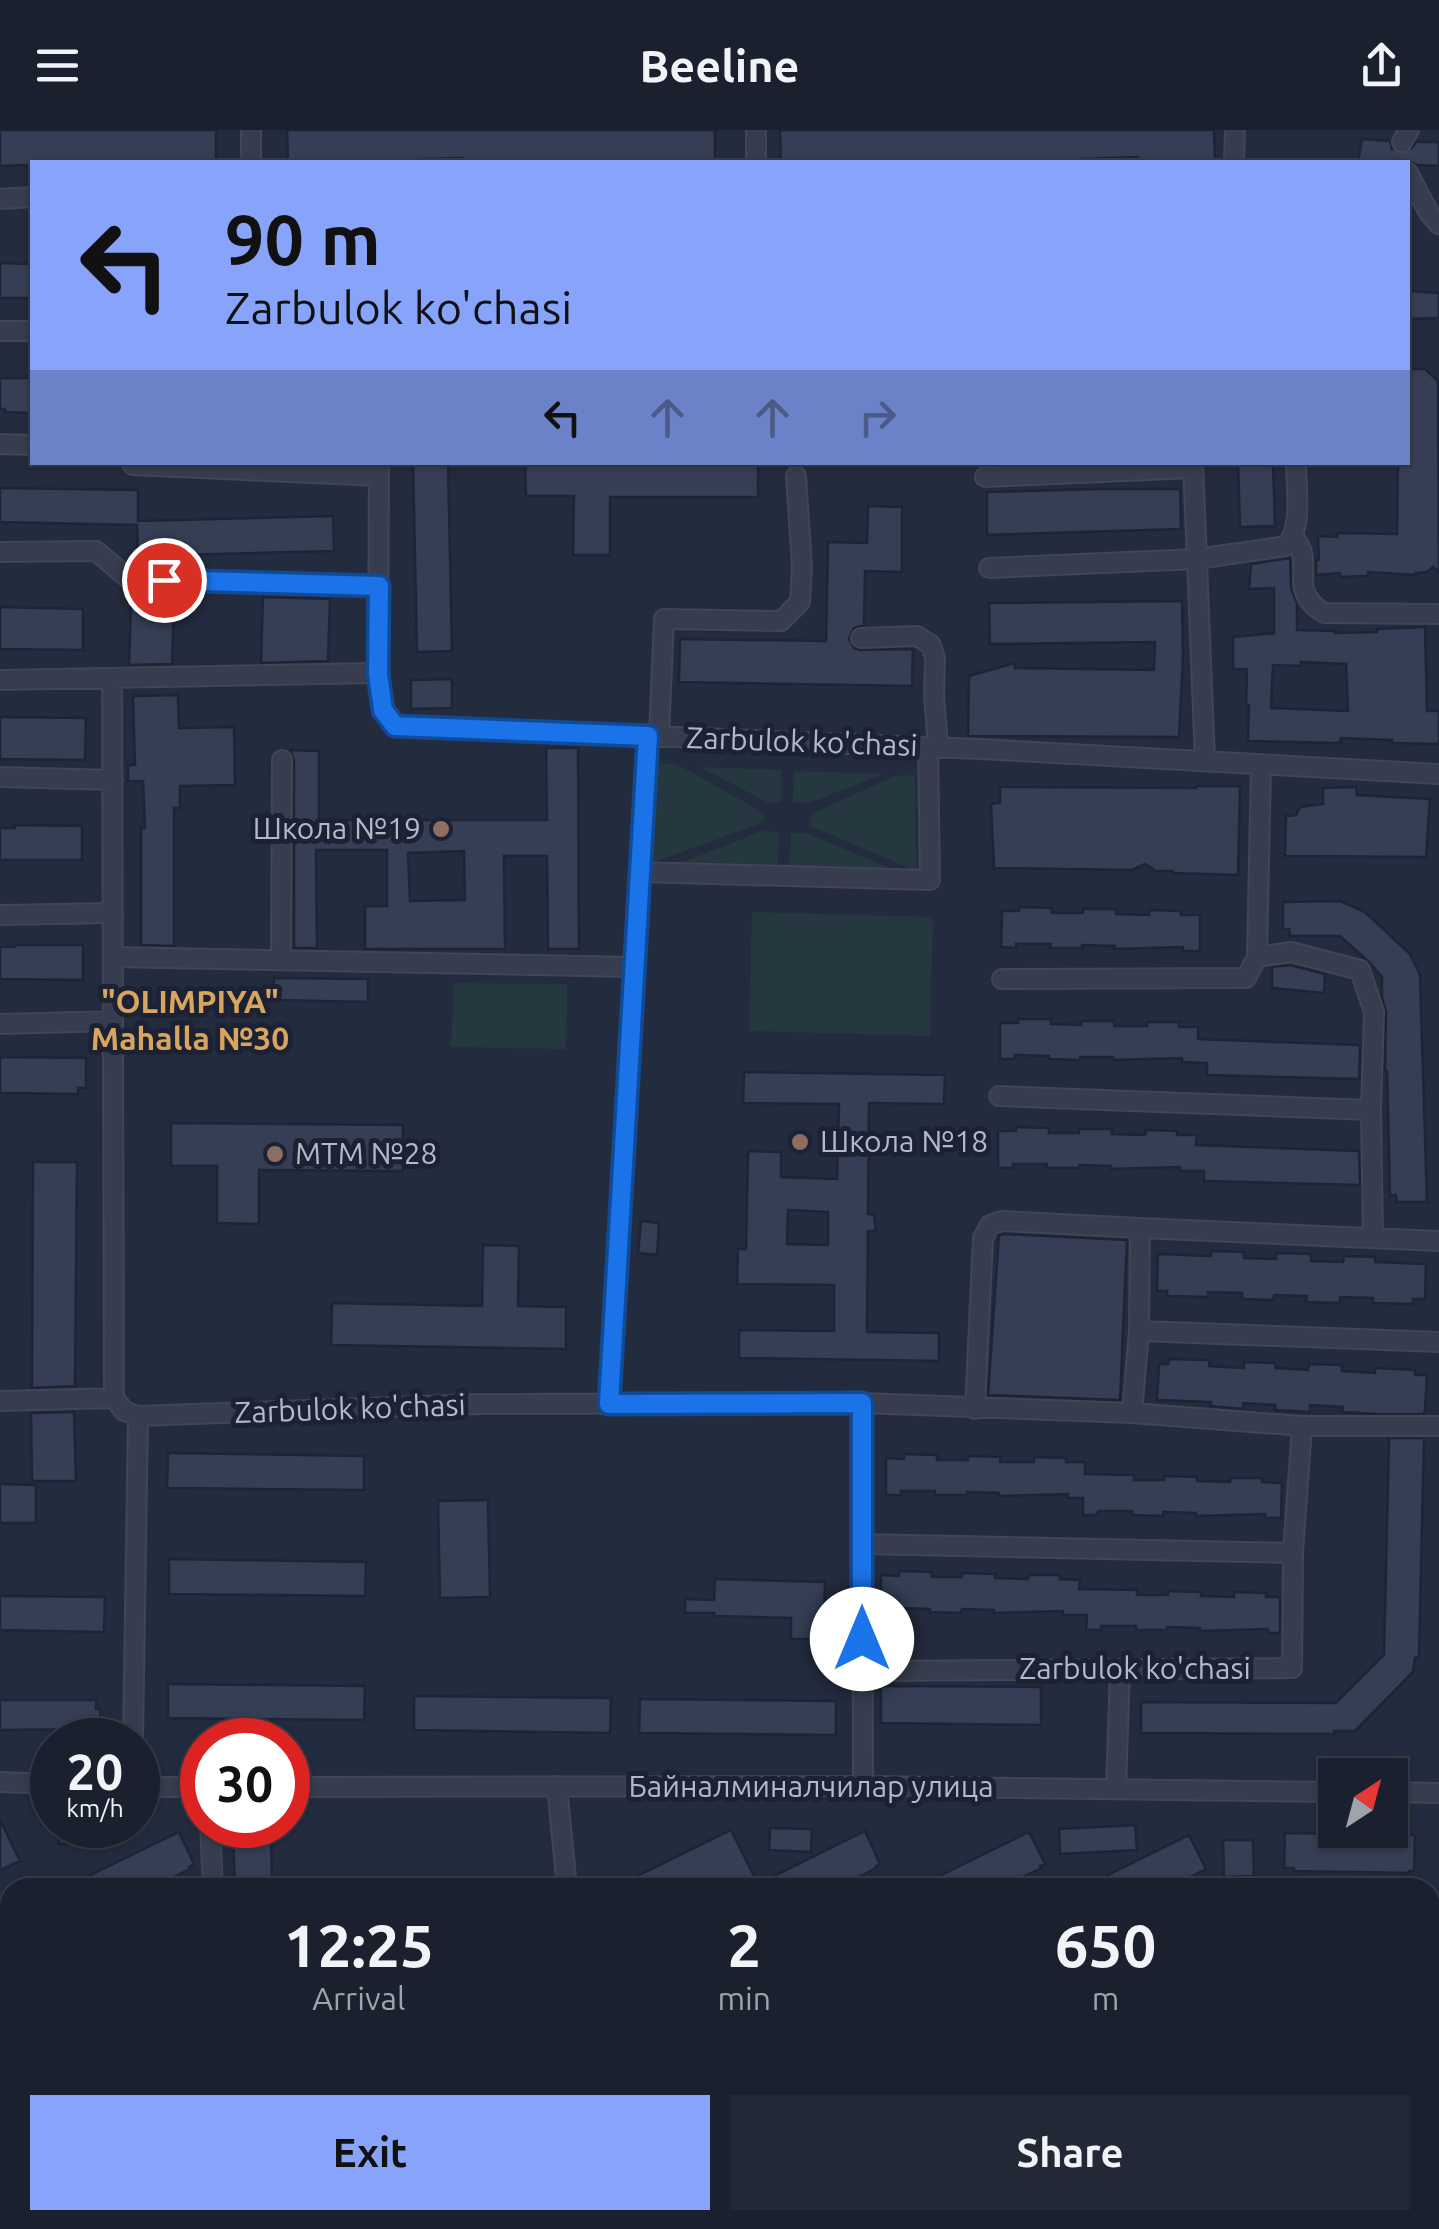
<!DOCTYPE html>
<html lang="en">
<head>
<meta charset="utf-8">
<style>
  :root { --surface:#1a202e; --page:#232836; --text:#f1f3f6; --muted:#9fa3aa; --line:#383e4a; --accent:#87a3fa }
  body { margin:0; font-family:Ubuntu,sans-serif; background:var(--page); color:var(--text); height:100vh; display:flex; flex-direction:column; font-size:38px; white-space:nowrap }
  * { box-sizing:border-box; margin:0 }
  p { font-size:32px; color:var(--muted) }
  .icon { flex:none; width:55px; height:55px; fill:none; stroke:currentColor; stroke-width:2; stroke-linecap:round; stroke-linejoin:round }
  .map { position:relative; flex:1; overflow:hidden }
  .details { position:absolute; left:0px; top:1748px; width:1440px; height:352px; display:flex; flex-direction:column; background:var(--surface); border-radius:30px 30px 0 0; box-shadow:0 2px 8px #0004,0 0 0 2px var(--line) }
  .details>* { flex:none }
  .guide { position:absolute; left:30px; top:30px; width:1380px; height:305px; border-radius:0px; box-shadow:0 2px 8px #0004,0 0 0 2px var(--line); background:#87a3fa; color:#111; overflow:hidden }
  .needle { width:65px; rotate:36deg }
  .controls { position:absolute; left:1318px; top:1628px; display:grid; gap:20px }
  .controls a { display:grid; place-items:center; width:90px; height:90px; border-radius:0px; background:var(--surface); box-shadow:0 2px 8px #0004,0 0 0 2px var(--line); font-size:50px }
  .speed { position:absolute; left:30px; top:1588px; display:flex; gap:20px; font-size:50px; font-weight:700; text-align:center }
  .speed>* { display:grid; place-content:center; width:130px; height:130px; border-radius:50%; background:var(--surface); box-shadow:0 2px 8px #0004,0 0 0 2px var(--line); line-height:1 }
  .speed small { font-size:25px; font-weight:400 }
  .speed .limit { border:15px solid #d22; background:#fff; color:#111 }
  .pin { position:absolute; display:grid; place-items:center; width:85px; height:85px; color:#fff; margin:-42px; border:5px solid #fff; border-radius:50%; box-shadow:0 2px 10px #0007 }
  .me { position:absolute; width:110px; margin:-55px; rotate:0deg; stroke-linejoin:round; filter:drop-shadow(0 0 8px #0008) }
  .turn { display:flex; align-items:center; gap:35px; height:210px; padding:0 30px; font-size:45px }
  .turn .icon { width:130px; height:130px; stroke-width:2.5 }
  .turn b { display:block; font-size:70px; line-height:85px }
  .lanes { display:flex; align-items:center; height:95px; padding:0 30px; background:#0003; justify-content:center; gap:50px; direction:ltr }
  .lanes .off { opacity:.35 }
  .eta { display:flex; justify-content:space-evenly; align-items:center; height:170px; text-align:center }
  .eta b { font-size:60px; font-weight:700; line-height:70px }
  .primary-button { display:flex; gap:20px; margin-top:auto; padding:20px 30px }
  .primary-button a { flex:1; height:115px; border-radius:0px; background:var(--accent); color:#111; font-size:40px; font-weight:700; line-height:115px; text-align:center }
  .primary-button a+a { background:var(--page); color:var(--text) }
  header { display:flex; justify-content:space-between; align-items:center; height:130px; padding:0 30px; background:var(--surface); font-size:45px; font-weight:700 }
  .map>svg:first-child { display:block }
  .green { fill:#25383f }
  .building { fill:#353e54; stroke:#1e2435; stroke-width:2.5; fill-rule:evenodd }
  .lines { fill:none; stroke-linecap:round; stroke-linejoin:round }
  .minor-tunnel { stroke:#394053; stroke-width:18; stroke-dasharray:18 9; stroke-linecap:butt }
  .minor-casing { stroke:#404657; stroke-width:22 }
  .minor { stroke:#373d4e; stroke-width:18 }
  .route-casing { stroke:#114b97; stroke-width:25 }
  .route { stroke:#1a73e8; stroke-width:18 }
  .education-dot { fill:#8d6e63; stroke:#1c2233; stroke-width:4 }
  .labels { text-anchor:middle; stroke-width:10; stroke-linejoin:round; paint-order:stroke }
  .street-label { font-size:30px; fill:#b3b9c9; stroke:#1c2233 }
  .poi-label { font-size:30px; fill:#b3b9c9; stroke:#1c2233; text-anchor:start }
  .neighbourhood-label { font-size:32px; font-weight:bold; fill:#d7a560; stroke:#1c2233 }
</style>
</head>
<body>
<header><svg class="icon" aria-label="menu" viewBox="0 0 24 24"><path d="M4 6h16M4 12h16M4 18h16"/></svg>Beeline<svg class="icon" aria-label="share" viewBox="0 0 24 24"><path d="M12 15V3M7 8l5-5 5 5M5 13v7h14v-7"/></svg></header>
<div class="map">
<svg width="1439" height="2099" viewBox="0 0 1439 2099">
  <rect width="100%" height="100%" fill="#232b3e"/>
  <path class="green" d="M658 633 676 634 764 683V692L652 733Z
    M700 637 781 640V673L767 672Z
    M794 641 884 644 808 673 793 672Z
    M915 645 916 741 810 696 811 684 895 646Z
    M765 700 779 703 777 745 665 739Z
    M791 703H806L895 740 894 744 789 742Z
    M752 782 933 787 930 906 749 901Z
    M454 853 567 854 566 919 451 917Z"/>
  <path class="building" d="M0 0H216V31L32 32V35L0 36Z
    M287 0H715V32H462V28L288 32Z
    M780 0H1214L1215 32H1138V27L998 32H962V29L781 32Z
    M1362 9 1390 11 1392 19 1401 24 1409 22 1416 12H1439V36L1417 35 1409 31 1358 32Z
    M0 133 32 134V168H0Z
    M1408 161 1439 163V188L1408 189Z
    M1408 239H1425L1438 251 1439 442 1433 437 1427 442 1416 443V445L1368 442V446L1340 447V443L1316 445V430H1319L1318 406 1337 407 1338 403 1397 404 1398 332H1408Z
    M0 248H32V283L5 282V279H0Z
    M413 332H448L452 521 417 522Z
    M525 332H758V367H610V425H573L574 366H526Z
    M1238 332H1273L1275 396 1240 397Z
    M0 358 138 360V391L333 386 334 421 138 426 137 395 0 392Z
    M1100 359H1180L1181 399 987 405V362Z
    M868 376 902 377V442L865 441 864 495 854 498 849 509 854 518 860 520 913 519 912 556 679 552 680 509 826 511 828 412 867 413Z
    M1290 428 1291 457 1297 474V500L1335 501V503L1377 502V499L1425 497 1427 581H1439V614L1392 613V610L1341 608 1340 613 1248 611 1249 575 1246 574 1247 539H1233V507L1274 503V458L1249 459 1251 434ZM1301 532 1346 534 1348 581 1271 578 1273 535 1301 536Z
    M263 467 330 469 328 531 261 533Z
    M1182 471 1183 527 1179 607 968 606 969 546 1015 533V538L1154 540 1155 512 990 514 989 473Z
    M131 472 174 473 172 534 129 535Z
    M0 477 83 479V520L0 519Z
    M452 549V578L411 579V550Z
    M178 565 179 598 234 597 235 655 180 656V678H174V816L141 815V698H145L143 651H128V635H135L133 566Z
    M0 587 86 588 85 630 0 629Z
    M546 618H578L579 819H548L547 726H504L505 819H365V776H387V720H316L317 818H294V630L290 620 319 621V690H547ZM464 721 465 770 410 771 408 723Z
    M1196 656H1240L1238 745 1173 743V741H1156L1145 734 1132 740 994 738 991 674 1000 673V657L1196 658Z
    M1356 657 1357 665 1430 669 1426 727 1285 726 1286 686 1296 685 1300 677 1323 674V658Z
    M15 695 82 696V730H0V698H15Z
    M1340 771 1365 782 1410 824 1420 845 1427 1072H1397L1396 1065H1390L1387 941H1385L1386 882 1382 868V847L1369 832 1340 806H1290L1289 799H1283V772Z
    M1019 777 1052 778V783H1083V779H1116V784L1149 785V780L1181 781V785H1200V821H1183V817L1114 819 1115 816 1082 815V818H1050L1051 814H1016V818L1001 817 1002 781H1019Z
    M15 815H83V850L0 849V817H15Z
    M1290 835 1325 844 1324 863 1272 858V837Z
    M274 848 368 849V872L274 870Z
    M1018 889H1051V894L1081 895V891H1114V896H1147V892H1179V897H1198V909L1360 915 1359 949 1207 945V933L1182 932V928L1113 930V927H1080V930L1049 929V926L1015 925 1014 929H1000V893H1018Z
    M0 927 86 928V958H78V964L0 963Z
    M744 942 945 945 944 974 869 973 868 1084 874 1085 876 1101H868L867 1202 939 1203V1231L739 1228V1200L834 1201V1155L737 1154 738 1119H746L748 1021 781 1022V1047L837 1049 839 974 743 973ZM788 1080 828 1082V1115L787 1114Z
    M171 993 403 995V1041L259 1040V1094L217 1093V1036H171Z
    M1016 997 1049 998V1003H1079V999H1112V1004L1145 1005 1146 1000 1177 1001V1005H1197L1196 1015 1359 1021 1360 1055 1204 1051V1041H1180V1037L1111 1039V1036L1079 1035V1038H1047V1034H1013V1038H998V1001H1016Z
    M33 1032H77L75 1256 32 1258Z
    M641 1091 659 1093 657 1125 638 1123Z
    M1004 1104 1127 1110 1120 1270 988 1265 999 1105Z
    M483 1115 519 1116 518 1176 566 1177V1219L331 1215 332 1173 482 1176Z
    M1211 1121 1244 1122V1128L1276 1129V1123L1311 1124V1131L1343 1132 1344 1126 1375 1127V1132L1426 1134 1425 1169H1413V1174L1373 1173V1168L1340 1167V1173L1306 1172 1307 1166 1274 1165 1273 1170 1242 1169V1163L1208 1162V1167L1167 1166V1161H1157L1158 1124 1211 1126Z
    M1169 1229 1210 1230 1209 1236 1244 1238V1232L1275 1233 1276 1238 1308 1240 1309 1234 1342 1235V1241L1375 1243V1238L1415 1240V1245H1427L1425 1280 1424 1284H1377L1342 1282 1343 1277 1310 1275V1282L1275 1280V1275L1243 1273V1279L1210 1276 1211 1272 1157 1270 1159 1234H1168Z
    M74 1282 76 1351H32L31 1283Z
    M1389 1308H1424L1419 1527 1415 1528 1413 1542 1355 1601H1334V1604L1141 1603V1572L1336 1573 1384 1525Z
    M168 1323 364 1326V1360L167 1358Z
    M904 1324 937 1325V1330H968V1326L1001 1327 1000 1332H1034V1327L1066 1328V1332H1085V1344L1134 1345V1350H1164V1346L1197 1347V1351L1230 1352 1231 1348H1262V1352L1282 1353 1281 1388H1265V1384L1196 1386V1383L1163 1382V1386L1132 1385V1381H1098L1097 1385H1083V1368H1068V1364L999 1366V1363L967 1362V1365H935V1361H901V1365H886V1328L904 1329Z
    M0 1354 36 1355V1393H0Z
    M488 1370 490 1467 440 1468 438 1371Z
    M169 1429 366 1432 365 1466 169 1464Z
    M899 1441 932 1442V1447H962V1443L995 1444V1448L1028 1449 1029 1445H1060V1449L1080 1450 1079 1459 1137 1460V1465H1168V1461L1201 1462V1466L1234 1467V1462L1266 1463V1467H1280V1503H1268V1499L1200 1501V1498L1167 1497V1500H1136V1496H1101V1500H1086L1087 1485H1063V1481L994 1483V1480L962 1479 961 1483 930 1482V1479L896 1478V1482H881V1445L899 1446Z
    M715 1449 825 1452 824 1495H828V1509H791V1488L714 1486V1483H685V1469L714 1470Z
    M0 1466 105 1467 104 1502 0 1500Z
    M168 1554 365 1556 364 1590 168 1588Z
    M881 1556 1041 1557V1595L881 1593Z
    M414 1566 611 1568 610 1603 414 1600Z
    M640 1569 836 1571V1605L639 1603Z
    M0 1570H96V1579H100L101 1599 0 1600Z
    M0 1690 20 1731 0 1740Z
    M1135 1695 1137 1720 1060 1724 1059 1699Z
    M112 1696V1712L59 1714V1698Z
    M770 1698 812 1699 811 1722 769 1720Z
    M731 1700 758 1754 865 1701 880 1734 876 1736V1738L838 1758H613Z
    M179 1702 194 1734 189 1737 190 1739 152 1758H64Z
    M1029 1702 1045 1734 1040 1736 1041 1738 1013 1752 1002 1758H915Z
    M1285 1703 1415 1705 1414 1741H1409V1743L1294 1741V1738H1284Z
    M271 1704 272 1758H235L233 1705Z
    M1189 1705 1206 1739 1169 1758H1082Z
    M1223 1710H1253L1254 1746 1224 1747Z"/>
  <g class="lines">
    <path class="minor-tunnel" d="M1402 12 1403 32"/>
    <g class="minor-casing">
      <path id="minor" d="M251 0V32
        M1402 12 1409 0
        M756 32V0
        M1234 32 1235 0
        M1408 43 1429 83 1439 94
        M0 69 32 67
        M0 201H32
        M0 314 32 315
        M131 332 133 335 379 346
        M379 332 378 543 383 579 395 596 981 619 1439 644
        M1193 332 1205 631
        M985 347 1193 338
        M1294 408C1317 435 1285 459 1324 483L1439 484
        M0 422 96 421 128 448 379 456
        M989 438 1197 429 1286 416C1303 399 1296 357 1296 332
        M861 508 917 506 931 515 935 528 934 565 938 617
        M112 548 114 1268 124 1281 138 1286 479 1274 862 1273
        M0 550 378 543
        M659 606 664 489 781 491 800 472 802 437 796 346
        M0 647 113 650
        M640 742 930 750 928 617
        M0 785 113 783
        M113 827 635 837
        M1257 827 1261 634
        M281 830 282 630
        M1002 849 1246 848 1257 827 1291 822 1360 840 1374 882 1371 980
        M0 894 113 891
        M999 966 1371 980 1373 1108
        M1139 1201 1439 1212
        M0 1271 114 1268
        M609 1274 648 606
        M975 1279 983 1108 990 1095 1002 1091 1140 1098
        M1302 1296H1439
        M862 1414 1293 1423
        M862 1541 1292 1538 1293 1423 1302 1296 1132 1283
        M133 1610 138 1286
        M0 1652 52 1654
        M557 1656 567 1758
        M863 1656 862 1273 1132 1283 1139 1201 1140 1098 1439 1111
        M138 1657H202
        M288 1657 863 1656 1335 1662
        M1116 1659 1120 1539
        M1390 1662 1439 1663
        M210 1695 213 1758
        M0 1987 10 2025
        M0 2070 10 2068
        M232 2090V2099
        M56 2099 57 2090
        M577 2099V2090"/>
    </g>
    <use href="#minor" class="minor"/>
  </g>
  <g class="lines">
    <g class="route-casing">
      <path id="route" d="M164 450 379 456 378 544 383 580 395 596 648 606 609 1274 862 1273V1509"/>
    </g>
    <use href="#route" class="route"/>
  </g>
  <g class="education-dot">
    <circle cx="441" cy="699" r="10"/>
    <circle cx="800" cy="1012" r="10"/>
    <circle cx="275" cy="1024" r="10"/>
  </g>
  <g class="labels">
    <g class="street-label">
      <text transform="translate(802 612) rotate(2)" y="10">Zarbulok ko'chasi</text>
      <text transform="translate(350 1279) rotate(-2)" y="10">Zarbulok ko'chasi</text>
      <text x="1135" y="1549">Zarbulok ko'chasi</text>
      <text x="811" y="1667">Байналминалчилар улица</text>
    </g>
    <g class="poi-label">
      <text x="421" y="709" text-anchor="end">Школа №19</text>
      <text x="820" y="1022">Школа №18</text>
      <text x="295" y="1034">MTM №28</text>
    </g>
    <g class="neighbourhood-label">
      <text x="190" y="883">"OLIMPIYA"<tspan x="190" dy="37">Mahalla №30</tspan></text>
    </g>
  </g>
</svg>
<div class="controls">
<a><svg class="needle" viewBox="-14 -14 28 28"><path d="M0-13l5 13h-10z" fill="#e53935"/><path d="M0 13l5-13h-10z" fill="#9fa3aa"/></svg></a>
</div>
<div class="speed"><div>20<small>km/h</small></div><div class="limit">30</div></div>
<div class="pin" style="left:164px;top:450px;background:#d93025"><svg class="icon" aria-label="arrive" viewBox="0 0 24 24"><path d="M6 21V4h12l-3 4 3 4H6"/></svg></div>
<svg class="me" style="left:862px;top:1509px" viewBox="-20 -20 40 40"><circle r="19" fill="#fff"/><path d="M0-13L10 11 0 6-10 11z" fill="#1a73e8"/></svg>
<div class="guide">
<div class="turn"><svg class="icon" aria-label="left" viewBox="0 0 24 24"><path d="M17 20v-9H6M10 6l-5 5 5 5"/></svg><div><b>90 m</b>Zarbulok ko'chasi</div></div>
<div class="lanes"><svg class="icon" aria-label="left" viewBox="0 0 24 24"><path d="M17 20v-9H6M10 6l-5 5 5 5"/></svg><svg class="icon off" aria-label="ahead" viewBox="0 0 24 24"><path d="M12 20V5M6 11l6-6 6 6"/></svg><svg class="icon off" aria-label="ahead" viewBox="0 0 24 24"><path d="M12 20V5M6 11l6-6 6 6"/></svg><svg class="icon off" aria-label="right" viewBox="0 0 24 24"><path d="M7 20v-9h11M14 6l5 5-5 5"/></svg></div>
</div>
<section class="details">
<div class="eta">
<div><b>12:25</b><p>Arrival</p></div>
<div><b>2</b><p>min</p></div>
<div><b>650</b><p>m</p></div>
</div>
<div class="primary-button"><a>Exit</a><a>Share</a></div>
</section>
</div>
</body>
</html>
